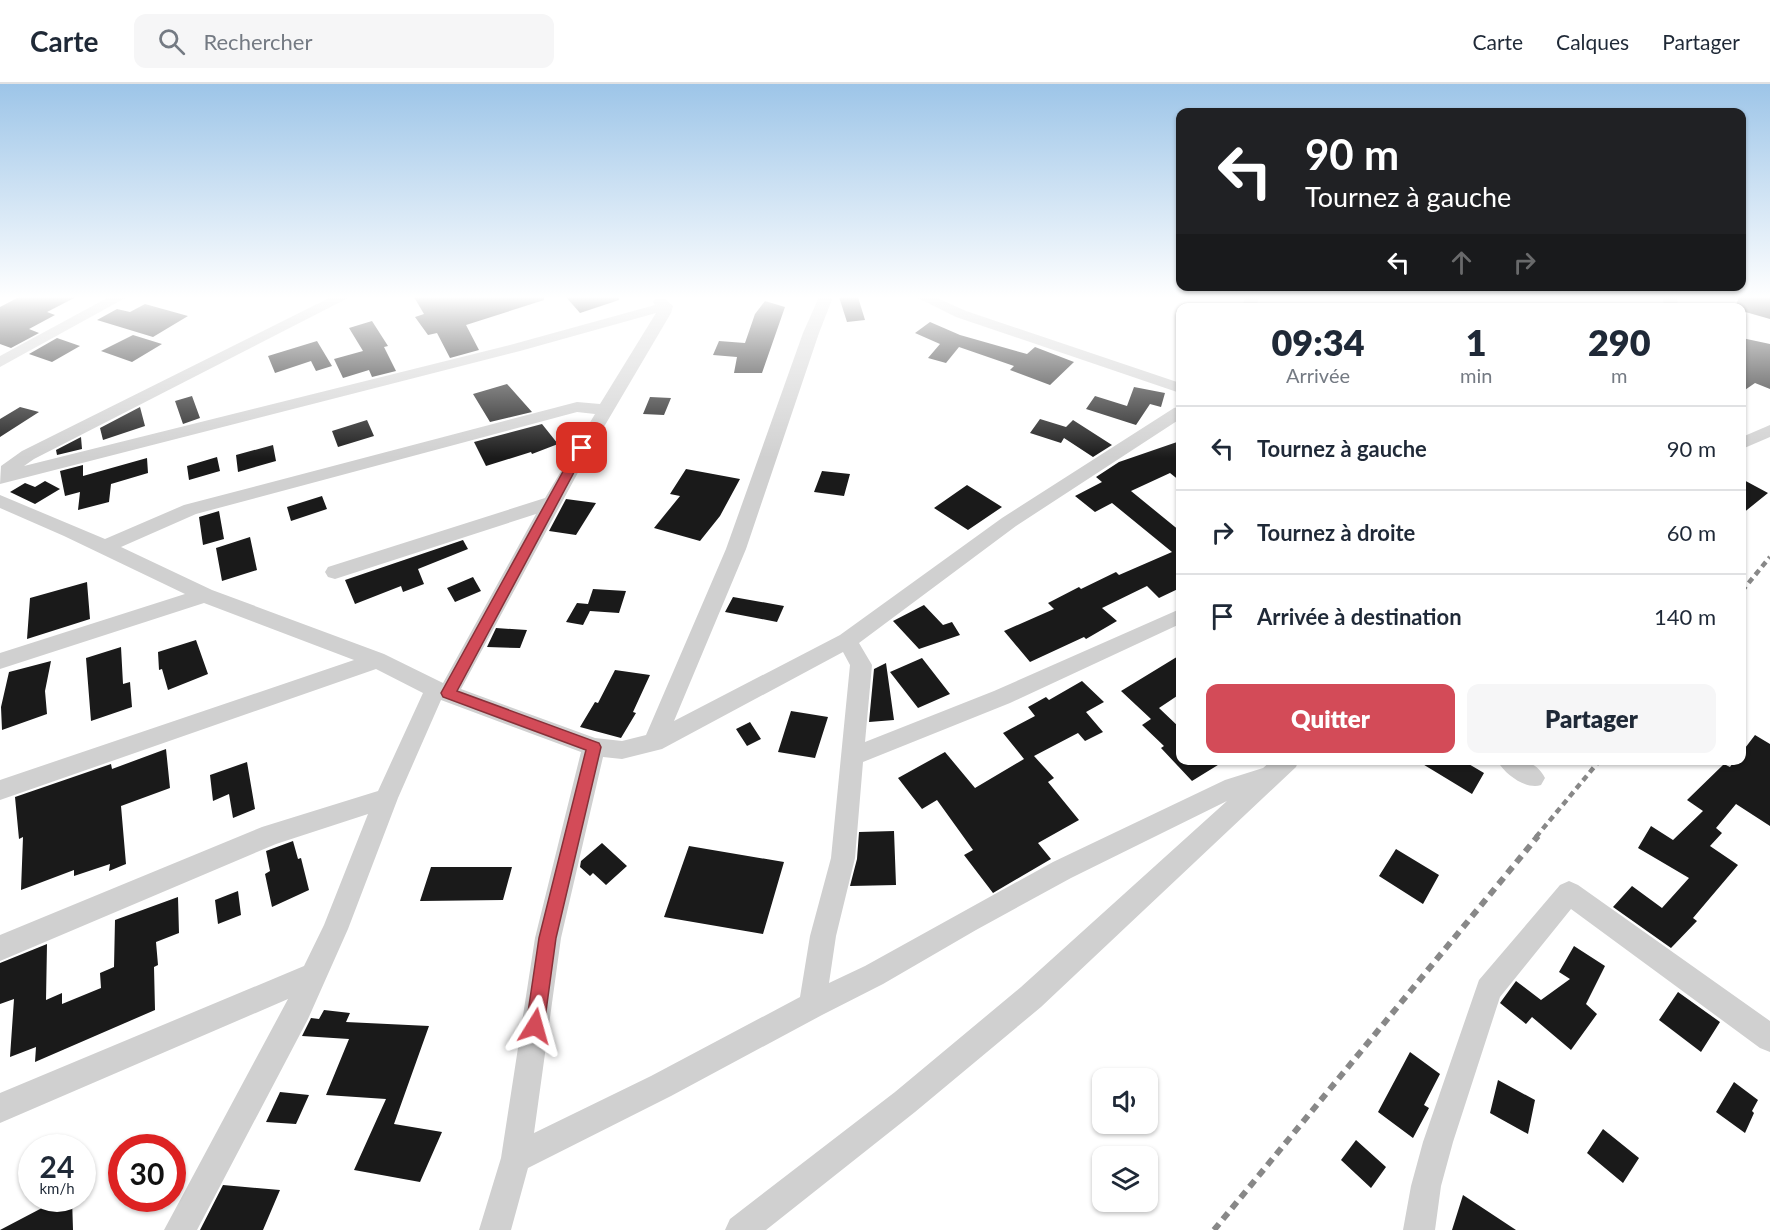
<!DOCTYPE html>
<html lang="fr">
<head>
<meta charset="utf-8">
<style>
  :root { --surface:#fff; --page:#f6f6f7; --text:#1f2937; --muted:#747a83; --line:#e0e1e3; --accent:#d34b58 }
  body { margin:0; font-family:Lato,sans-serif; background:var(--page); color:var(--text); height:100vh; display:flex; flex-direction:column; font-size:22px; white-space:nowrap }
  * { box-sizing:border-box; margin:0 }
  p { font-size:20px; color:var(--muted) }
  .icon { flex:none; width:33px; height:33px; fill:none; stroke:currentColor; stroke-width:2; stroke-linecap:round; stroke-linejoin:round }
  .map { position:relative; flex:1; overflow:hidden }
  .side { position:absolute; left:1176px; top:219px; width:570px; height:462px; display:flex; flex-direction:column; background:var(--surface); border-radius:12px; box-shadow:0 2px 4px #0004 }
  .side>* { flex:none }
  .guide { position:absolute; left:1176px; top:24px; width:570px; height:183px; border-radius:12px; box-shadow:0 2px 4px #0004; background:#202124; color:#fff; overflow:hidden }
  .buttons { position:absolute; left:1092px; top:984px; display:grid; gap:12px }
  .buttons a { display:grid; place-items:center; width:66px; height:66px; border-radius:12px; background:var(--surface); box-shadow:0 2px 4px #0004; font-size:30px }
  .speed { position:absolute; left:18px; top:1050px; display:flex; gap:12px; font-size:30px; font-weight:700; text-align:center }
  .speed>* { display:grid; place-content:center; width:78px; height:78px; border-radius:50%; background:var(--surface); box-shadow:0 2px 4px #0004; line-height:1 }
  .speed small { font-size:15px; font-weight:400 }
  .speed .limit { border:9px solid #d22; background:#fff; color:#111 }
  .pin { position:absolute; display:grid; place-items:center; width:51px; height:51px; color:#fff; margin:-26px; border-radius:12px; box-shadow:0 3px 9px #0006 }
  .me { position:absolute; width:66px; margin:-33px; rotate:8deg; stroke-linejoin:round; filter:drop-shadow(0 0 4px #0008) }
  .turn { display:flex; align-items:center; gap:21px; height:126px; padding:0 30px; font-size:27px }
  .turn .icon { width:78px; height:78px; stroke-width:2.5 }
  .turn b { display:block; font-size:42px; line-height:51px }
  .lanes { display:flex; align-items:center; height:57px; padding:0 30px; background:#0003; justify-content:center; gap:30px; direction:ltr }
  .lanes .off { opacity:.35 }
  .eta { display:flex; justify-content:space-evenly; align-items:center; height:102px; text-align:center }
  .eta b { font-size:36px; font-weight:800; line-height:42px }
  .cta { display:flex; gap:12px; margin-top:auto; padding:12px 30px }
  .cta a { flex:1; height:69px; border-radius:12px; background:var(--accent); color:#fff; font-size:24px; font-weight:800; line-height:69px; text-align:center }
  .cta a+a { background:var(--page); color:var(--text) }
  ul { padding:0; list-style:none }
  li { display:flex; align-items:center; gap:18px; height:84px; padding:0 30px; border-top:2px solid var(--line) }
  li div { flex:1 }
  li b { display:block; font-size:22px }
  li em { font-style:normal }
  header { display:flex; align-items:center; gap:36px; box-sizing:border-box; height:84px; padding:0 30px; background:var(--surface); border-bottom:2px solid var(--line) }
  header strong { font-size:28px }
  nav { display:flex; gap:33px; margin-inline-start:auto; font-size:21px }
  .search { width:420px; height:54px; background:var(--page); display:flex; align-items:center; gap:15px; box-sizing:border-box; padding:0 21px; border-radius:12px; color:var(--muted); font-size:22px }
  .map>svg:first-child { display:block }
  .building { fill:#1a1a1a }
  .lines { fill:none; stroke-linecap:round; stroke-linejoin:round }
  .street { fill:#d0d0d0; fill-rule:evenodd }
  .rail-far1 { stroke:#888; stroke-width:4.5; stroke-dasharray:6 4.5; stroke-linecap:butt }
  .rail { stroke:#888; stroke-width:6; stroke-dasharray:8 6; stroke-linecap:butt }
  .route { fill:#d34b58; stroke:#893139; stroke-width:1.5 }
</style>
</head>
<body>
<header>
<strong>Carte</strong>
<div class="search"><svg class="icon" aria-label="search" viewBox="0 0 24 24"><circle cx="10" cy="10" r="6"/><path d="M15 15l6 6"/></svg>Rechercher</div>
<nav><a>Carte</a><a>Calques</a><a>Partager</a></nav>
</header>
<div class="map">
<svg width="1770" height="1146" viewBox="0 0 1770 1146">
  <rect width="100%" height="100%" fill="#fff"/>
  <path class="building" d="M19 213H76L47 228 55 231 29 245 39 249 11 264 0 260V223Z
    M414 213H544V216L466 241 479 266 450 274 437 249 428 251 415 233 424 230Z
    M566 213H619V216L580 229Z
    M839 213H858L865 236 847 238Z
    M1739 213H1770V235L1742 227V224H1735Z
    M765 217 785 223 762 289H734L737 273 713 271 719 257 745 259 755 230Z
    M145 220 188 232 153 253 97 236 117 225 130 228Z
    M372 237 388 262 384 263 396 287 372 293 369 286 343 294 334 275 363 267 349 244Z
    M930 238 960 251 1027 270 1035 263 1074 278 1050 301 1010 286 1014 282 959 263 946 279 928 274 940 260 915 249Z
    M133 251 162 260 132 278 101 267Z
    M57 254 80 262 52 278 29 270Z
    M1742 254 1770 260V305L1755 299 1742 308Z
    M317 257 332 282 316 287 311 277 275 289 268 272Z
    M507 300 532 328 490 338 473 310Z
    M1134 303 1165 309 1161 323 1150 320 1136 341 1086 325 1095 312 1127 322Z
    M192 312 200 334 183 340 175 317Z
    M650 313 671 314 664 331 643 330Z
    M20 323 39 328 0 353V335Z
    M140 323 145 342 103 356 100 344Z
    M1040 335 1066 343 1073 336 1112 361 1093 373 1064 354 1061 359 1030 349Z
    M367 336 374 352 338 363 332 347Z
    M542 340 558 360 532 370 531 368 486 382 474 358Z
    M81 353 82 365 57 371 56 366Z
    M1180 357V397L1170 389 1131 407 1180 447V504L1159 514 1147 502 1102 524 1117 537 1086 555 1084 553 1030 578 1004 547 1054 525 1048 519 1079 503 1081 505 1116 488 1119 491 1172 468 1112 419 1095 428 1075 412 1102 398 1096 393 1119 378Z
    M273 361 276 377 238 388 236 371Z
    M217 373 220 387 189 396 187 382Z
    M147 374 148 389 111 400 109 418 78 426 80 408 65 412 60 387 83 381V392Z
    M686 385 740 395 720 432 700 457 654 444 680 412 670 410Z
    M822 387 850 390 844 412 814 408Z
    M1742 395 1768 409 1742 430Z
    M45 397 60 405 35 420 10 408 25 399 35 403Z
    M967 401 1002 423 968 446 934 424Z
    M322 412 327 425 291 437 287 423Z
    M566 415 596 419 576 451 549 447Z
    M219 427 224 455 203 461 199 433Z
    M250 453 257 486 222 497 216 464Z
    M463 456 468 465 418 485 424 500 403 508 401 502 355 520 345 496Z
    M473 493 481 507 455 518 447 504Z
    M87 498 90 535 27 555 30 514Z
    M593 505 626 507 619 529 590 527 583 541 566 538 577 519 588 520Z
    M733 513 784 522 777 538 725 528Z
    M924 521 943 541 952 538 960 551 919 565 893 537Z
    M496 544 527 546 520 564 487 563Z
    M196 556 208 590 168 606 162 585 159 586 158 568Z
    M121 563 123 600 130 598 132 623 91 637 86 574Z
    M1180 571V610L1159 624 1180 644V676H1226L1192 697 1161 664 1164 662 1142 641 1151 635 1121 607Z
    M922 574 950 610 918 624 890 588Z
    M51 577 45 607 47 630 2 646 1 623 9 588Z
    M886 579 894 636 869 638 874 585Z
    M615 586 650 591 633 628 636 629 621 654 580 643 595 618 598 619Z
    M1082 597 1104 618 1086 628 1103 648 1085 657 1078 649 1034 672 1054 694 1048 698 1079 736 1038 759 1051 775 993 809 964 771 973 766 937 716 922 725 898 694 945 668 975 704 1024 675 1003 649 1035 632 1028 623 1046 613 1049 616Z
    M791 627 828 633 815 674 778 668Z
    M750 638 761 655 747 662 736 645Z
    M1755 651 1770 660V742L1736 720 1716 744 1722 749 1710 762 1738 781 1693 834 1697 837 1671 864 1613 823 1632 802 1662 824 1689 794 1638 764 1651 742 1673 756 1703 727 1687 716 1724 680 1730 683 1735 676H1742V668Z
    M166 665 170 704 121 722 126 780 109 787 110 780 74 792V786L21 806 23 753 19 755 15 713 111 680 112 685Z
    M1416 676H1462L1484 689 1472 710Z
    M247 678 255 725 233 734 229 710 213 717 210 691Z
    M894 747 896 801 850 802 857 775 859 748Z
    M293 757 298 775 301 774 309 806 272 823 265 790 270 787 266 767Z
    M602 759 627 782 606 801 593 789 590 792 580 783 581 777Z
    M689 762 784 778 763 850 664 833Z
    M1396 765 1439 791 1423 820 1379 792Z
    M431 783H512L503 816 420 817Z
    M238 807 241 831 218 840 215 816Z
    M178 813 179 849 156 858 158 881 154 883 155 926 35 978 36 963 10 973 14 915 0 920V879L47 860 46 916 62 909V920L101 904 100 889 114 883 115 836Z
    M1574 862 1605 882 1586 920 1597 930 1571 966 1532 933 1526 940 1500 919 1516 897 1541 916 1570 895 1559 888Z
    M1678 908 1720 938 1701 968 1659 936Z
    M324 926 350 929 346 938 429 942 394 1040 442 1048 420 1098 354 1086 386 1015 326 1011 349 955 302 952 311 934 319 935Z
    M1410 968 1440 990 1424 1021 1429 1024 1413 1054 1378 1028Z
    M1498 996 1535 1016 1528 1050 1490 1029Z
    M1734 998 1758 1016 1752 1027 1754 1029 1745 1049 1716 1028Z
    M280 1008 309 1011 296 1040 266 1038Z
    M1603 1045 1639 1074 1623 1099 1587 1069Z
    M1356 1056 1386 1083 1371 1104 1341 1076Z
    M223 1101 280 1106 263 1146H200Z
    M1463 1111 1516 1146H1452Z
    M61 1114H72L73 1146H0Z"/>
  <g class="lines">
    <path class="street" d="M109 213H127L0 283V272Z
      M331 213H350L34 375 24 382 510 261 655 221 653 218 655 215H665L673 222 671 229 588 370 461 605 595 654 622 657 646 651 726 465 803 249 819 213H833L819 249 746 465 674 637 840 551 1002 434 1174 324 1180 323V335L1016 442 859 559 872 581 865 658 994 607 1180 525V540L1010 619 863 678 855 774 836 852 829 899 865 882 1053 778 1225 696 1263 684 1272 676H1299L1296 683 1041 923 915 1028 766 1146H725L730 1135 895 1008 1021 903 1227 717 1071 794 976 846 883 900 822 931 671 1012 528 1084 511 1146H479L501 1074 535 854 581 668 441 616 398 714 348 845 308 935 197 1146H164L288 915 0 1039V1009L304 882 324 841 368 730 276 760 0 877V851L262 743 378 707 423 609 376 585 0 716V696L354 576 204 519 0 585V569L185 510 64 452 0 424V411L105 455 184 421 577 318 600 320 656 229 520 267 0 400 1 382 22 367ZM577 328 595 330 545 414 328 483 325 488 328 493 335 495 536 430 443 599 384 570 212 506 121 463 196 430ZM843 568 850 581 831 774 810 852 800 913 651 992 534 1049 561 854 603 673 622 675 662 665Z
      M916 213H935L966 227 1180 299V309L956 233Z
      M1245 213H1259L1256 224H1242Z
      M1663 213H1677L1678 224H1664Z
      M1770 341V353L1742 365V353Z
      M1497 676C1516 676 1535 674 1545 694L1541 701C1526 706 1504 690 1497 676Z
      M1569 797 1578 801 1770 937V968L1760 964 1571 825 1500 913 1453 1058 1441 1102 1435 1146H1403L1411 1102 1423 1058 1479 896 1560 801Z"/>
    <path class="rail-far1" d="M1742 507 1770 473
      M1536 753 1600 676"/>
    <path class="rail" d="M1214 1146 1538 752"/>
  </g>
  <linearGradient id="sky" x2="0" y2="1"><stop stop-color="#9dc5e8"/><stop offset="0.57" stop-color="#fff"/><stop offset="1" stop-color="#fff" stop-opacity="0"/></linearGradient>
  <rect width="1770" height="374" fill="url(#sky)"/>
  <path class="route" d="M582 360 587 364 457 607 599 659 601 663 556 854 544 942 541 949 535 951 529 949 526 942 539 854 586 666 443 613 441 609 576 364Z"/>
</svg>
<div class="buttons">
<a><svg class="icon" aria-label="sound" viewBox="0 0 24 24"><path d="M4 9h4l5-4v14l-5-4H4zM17 9q2 3 0 6"/></svg></a>
<a><svg class="icon" aria-label="layers" viewBox="0 0 24 24"><path d="M12 4l9 5-9 5-9-5zM3 14l9 5 9-5"/></svg></a>
</div>
<div class="speed"><div>24<small>km/h</small></div><div class="limit">30</div></div>
<div class="pin" style="left:582px;top:364px;background:#d93025"><svg class="icon" aria-label="arrive" viewBox="0 0 24 24"><path d="M6 21V4h12l-3 4 3 4H6"/></svg></div>
<svg class="me" style="left:535px;top:942px" viewBox="-20 -20 40 40"><path d="M0-17L14 15 0 8-14 15z" fill="#d34b58" stroke="#fff" stroke-width="4"/></svg>
<div class="guide">
<div class="turn"><svg class="icon" aria-label="left" viewBox="0 0 24 24"><path d="M17 20v-9H6M10 6l-5 5 5 5"/></svg><div><b>90 m</b>Tournez à gauche</div></div>
<div class="lanes"><svg class="icon" aria-label="left" viewBox="0 0 24 24"><path d="M17 20v-9H6M10 6l-5 5 5 5"/></svg><svg class="icon off" aria-label="ahead" viewBox="0 0 24 24"><path d="M12 20V5M6 11l6-6 6 6"/></svg><svg class="icon off" aria-label="right" viewBox="0 0 24 24"><path d="M7 20v-9h11M14 6l5 5-5 5"/></svg></div>
</div>
<section class="side">
<div class="eta">
<div><b>09:34</b><p>Arrivée</p></div>
<div><b>1</b><p>min</p></div>
<div><b>290</b><p>m</p></div>
</div>
<ul>
<li><svg class="icon" aria-label="left" viewBox="0 0 24 24"><path d="M17 20v-9H6M10 6l-5 5 5 5"/></svg><div><b>Tournez à gauche</b></div><em>90 m</em></li>
<li><svg class="icon" aria-label="right" viewBox="0 0 24 24"><path d="M7 20v-9h11M14 6l5 5-5 5"/></svg><div><b>Tournez à droite</b></div><em>60 m</em></li>
<li><svg class="icon" aria-label="arrive" viewBox="0 0 24 24"><path d="M6 21V4h12l-3 4 3 4H6"/></svg><div><b>Arrivée à destination</b></div><em>140 m</em></li>
</ul>
<div class="cta"><a>Quitter</a><a>Partager</a></div>
</section>
</div>
</body>
</html>
